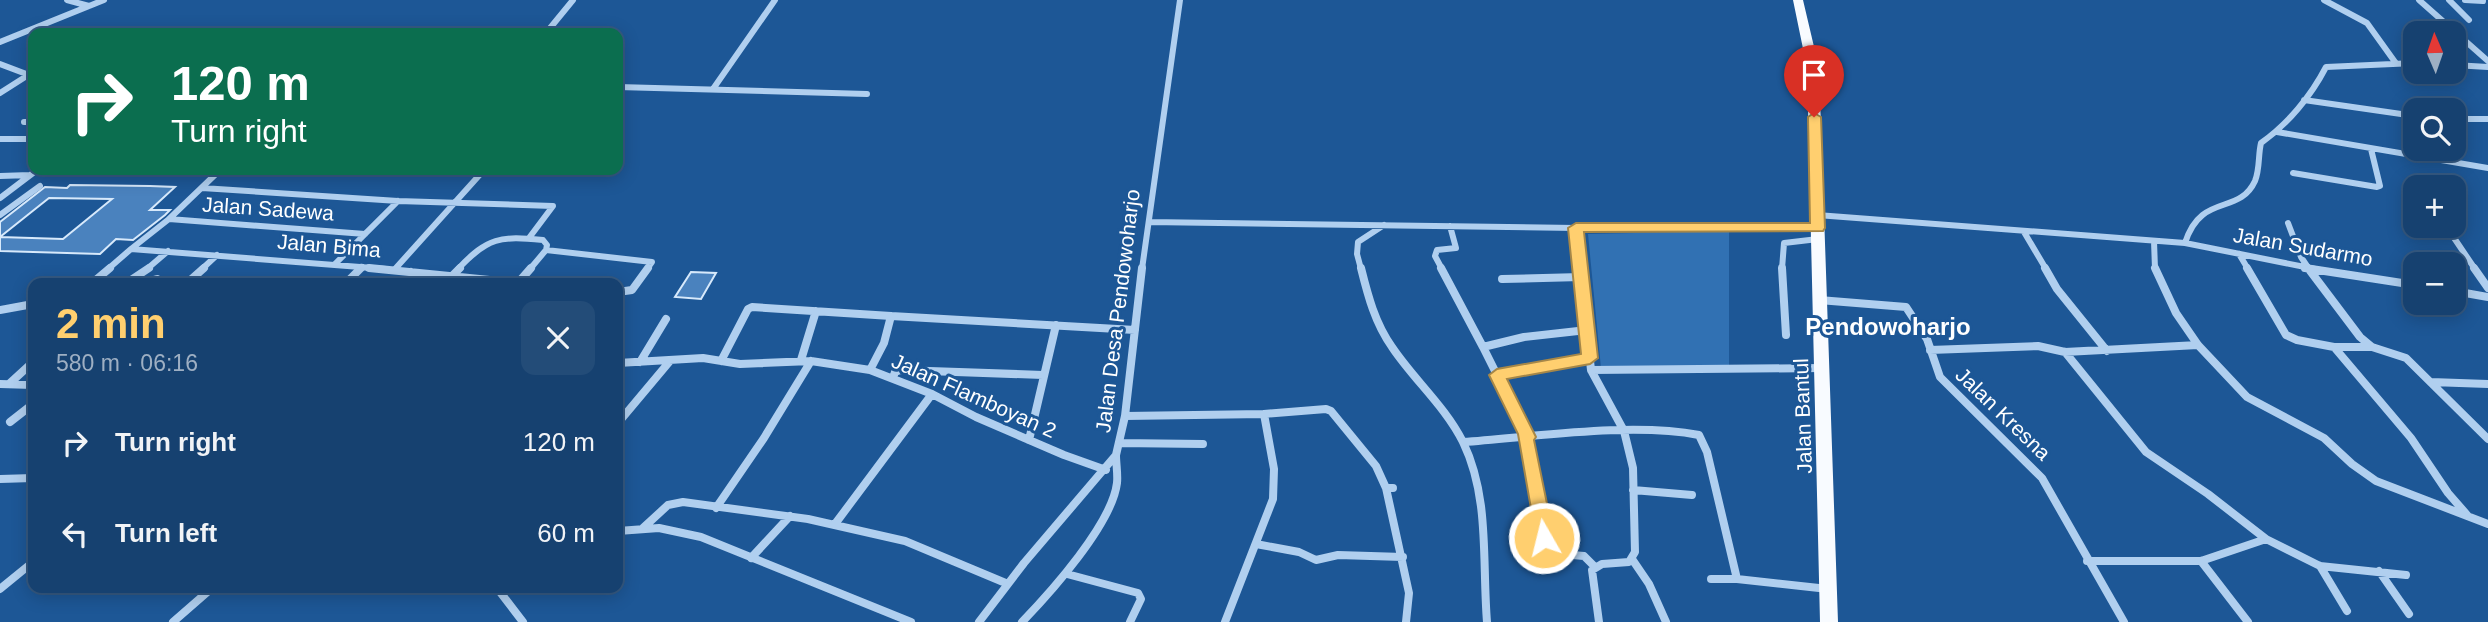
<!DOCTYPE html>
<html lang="en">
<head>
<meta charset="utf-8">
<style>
  :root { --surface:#164170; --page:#234c78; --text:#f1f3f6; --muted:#9eafc3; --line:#355a83; --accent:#ffcf6f }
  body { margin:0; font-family:Helvetica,sans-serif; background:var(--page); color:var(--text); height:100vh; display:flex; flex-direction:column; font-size:26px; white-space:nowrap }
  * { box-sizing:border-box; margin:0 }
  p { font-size:23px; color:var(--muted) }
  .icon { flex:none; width:38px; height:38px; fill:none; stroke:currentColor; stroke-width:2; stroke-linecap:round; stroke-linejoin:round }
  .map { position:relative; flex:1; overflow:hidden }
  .sheet { position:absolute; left:28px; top:278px; width:595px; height:315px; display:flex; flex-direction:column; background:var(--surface); border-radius:14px; box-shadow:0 4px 18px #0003,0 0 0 2px var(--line) }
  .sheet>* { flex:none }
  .guide { position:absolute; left:28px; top:28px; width:595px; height:147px; border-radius:14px; box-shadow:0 4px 18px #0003,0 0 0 2px var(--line); background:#0b6e4f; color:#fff; overflow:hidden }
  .needle { width:46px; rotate:358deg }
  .controls { position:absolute; left:2403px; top:21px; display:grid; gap:14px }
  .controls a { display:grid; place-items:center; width:63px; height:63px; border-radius:14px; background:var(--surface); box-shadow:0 4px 18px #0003,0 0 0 2px var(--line); font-size:35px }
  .pin { position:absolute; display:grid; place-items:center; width:60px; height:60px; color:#fff; margin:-72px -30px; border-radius:50% 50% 50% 0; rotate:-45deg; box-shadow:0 0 7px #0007 }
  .pin .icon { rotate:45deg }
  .me { position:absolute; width:77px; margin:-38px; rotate:352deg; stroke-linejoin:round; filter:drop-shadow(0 0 5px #0008) }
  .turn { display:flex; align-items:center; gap:24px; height:147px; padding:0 28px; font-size:32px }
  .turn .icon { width:91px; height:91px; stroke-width:2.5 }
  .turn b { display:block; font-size:49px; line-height:60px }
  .round { display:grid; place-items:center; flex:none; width:74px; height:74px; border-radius:14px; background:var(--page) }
  .summary { display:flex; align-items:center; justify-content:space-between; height:119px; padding:0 28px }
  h1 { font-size:42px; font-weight:700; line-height:52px; color:var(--accent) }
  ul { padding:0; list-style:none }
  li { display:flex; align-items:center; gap:21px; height:91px; padding:0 28px }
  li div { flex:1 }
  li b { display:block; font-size:26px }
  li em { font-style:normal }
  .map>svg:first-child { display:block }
  .green { fill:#3171b3 }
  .building { fill:#4a82be; stroke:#d7e9fb; stroke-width:2; fill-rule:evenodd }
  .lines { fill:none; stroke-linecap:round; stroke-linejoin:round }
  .minor-far1 { stroke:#b0cfef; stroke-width:6 }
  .minor { stroke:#b0cfef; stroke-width:8 }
  .primary { fill:#f8fbff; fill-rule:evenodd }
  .route { fill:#ffcf6f; stroke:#a68748; stroke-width:2 }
  .labels { text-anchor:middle; stroke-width:6; stroke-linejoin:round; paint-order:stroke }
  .street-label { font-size:21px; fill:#fff; stroke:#1d5796 }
  .quarter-label { font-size:24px; font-weight:bold; fill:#fff; stroke:#1d5796 }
</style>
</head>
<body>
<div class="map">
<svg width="2488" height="622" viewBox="0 0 2488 622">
  <rect width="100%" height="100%" fill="#1d5796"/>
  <path class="green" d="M1729 231V369L1601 368 1588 234Z"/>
  <path class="building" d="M70 185 150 186 175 187 150 210H170L165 215 133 240 116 239 100 254 0 251V222L45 187 67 188ZM49 198 112 199 63 239 0 237Z
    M691 272 716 273 701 299 675 297Z"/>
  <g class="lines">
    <path class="minor-far1" d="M67 0 89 6
      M2324 0 2367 23 2395 62
      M2419 0 2488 61
      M2449 0 2469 20
      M2465 0 2483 1
      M107 33 113 30
      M546 33 573 0
      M0 42 104 0
      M0 64 29 75
      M2454 65 2488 67
      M618 87 867 94
      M713 89 775 0
      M0 93 33 72
      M2304 100 2415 116
      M2454 119H2488
      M24 122H33
      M2277 132 2488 168
      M0 139H33
      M220 170 169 219 131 249 386 269
      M492 170 518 171
      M2293 173 2377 187 2380 186 2371 149
      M0 176 30 175
      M202 188 398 201 553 206 529 238
      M0 198 37 170
      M0 215 40 186
      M1817 215 2185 243 2315 269
      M169 219 365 234
      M1149 222 1576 228 1818 227
      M2288 223 2301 257 2309 269
      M2454 224H2457
      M2446 226 2475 269
      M1576 228 1580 269
      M2024 232 2046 269
      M2154 241 2155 269
      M2185 243C2201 192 2239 216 2255 181 2260 169 2258 155 2261 143 2288 124 2311 96 2326 67L2415 63
      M546 250 652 262 647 269
      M2239 254 2248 269
      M335 264 398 201
      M108 269 131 249
      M147 269 168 251
      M202 269 217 255
      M360 269 362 267
      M395 269 484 170
      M458 269C488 237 500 236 543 240L547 245 546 250 530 269
      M1142 269 1180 0
      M1361 269 1357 254 1358 242 1384 225
      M1442 269 1435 256 1437 250 1456 248 1450 226
      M1782 269 1784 243 1818 239"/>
    <path class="minor" d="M369 268 529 284
      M1361 268C1368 296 1375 323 1392 347 1414 380 1445 406 1463 442 1490 498 1482 561 1487 622
      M1441 268 1483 347
      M1580 268 1591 370 1624 431 1633 468 1635 552 1629 562 1602 564 1592 570 1599 622
      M1782 268 1786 335
      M2045 268 2057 289 2107 351
      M2155 268 2176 313 2198 345 2247 397 2324 438 2352 464 2376 481 2488 524
      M2247 268 2286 335 2297 340 2334 347 2411 438 2448 493 2468 516
      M2305 268 2415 285
      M2308 268 2360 337 2372 347 2406 358 2488 439
      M2474 268 2488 288
      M452 276 460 268
      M1502 279 1581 277
      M91 284 110 268
      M125 284 149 268
      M138 284 157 279
      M186 284 204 268
      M345 284 361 268
      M402 284 411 272
      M517 284 531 268
      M2454 291 2488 297
      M618 292 632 290 648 268
      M1819 300 1906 307 1927 339 1940 377 2042 478 2124 622
      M0 310 33 304
      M2334 347H2372
      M1930 350 2038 346 2065 352 2198 345
      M2065 352 2146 452 2208 494 2266 539 2320 566 2406 575
      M801 360 816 311
      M721 361 748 309 752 307 891 316
      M640 362 666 319
      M618 363 703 358 740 364 811 361 870 370 932 394 976 417 1064 455 1106 470
      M870 370 884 343 891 316 1135 330
      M1591 370 1822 368
      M1497 375 1590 358
      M893 378 895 372 900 370 1043 375
      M2431 382 2488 384
      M0 384 33 385
      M9 384 33 362
      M1125 416 1264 414 1326 409 1331 411 1376 466 1386 488H1393
      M10 422 33 404
      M618 423 670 361
      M1525 437 1544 528 1545 550 1549 553 1584 556 1594 566
      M1528 437 1483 347 1524 337 1587 330
      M1029 440 1056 325
      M1463 442C1534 437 1630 422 1699 435L1707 452 1737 579
      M1119 443 1203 444
      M0 479 33 478
      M1386 488 1409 593 1406 622
      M1633 490 1692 495
      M716 508 764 438 811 361
      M835 524 932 394
      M643 528 668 505 683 502 808 519 905 541 1008 584
      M618 531 659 528 701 537 911 622
      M1256 544 1299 552 1316 560 1338 555 1403 557
      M751 558 790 516
      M1632 559 1649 584 1666 622
      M2087 561H2201L2266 539
      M2201 561 2248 622
      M2320 566 2347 611
      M2379 571 2409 614
      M1067 574 1138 593 1141 599 1130 622
      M1711 579H1737L1828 589
      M497 588 523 622
      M0 589 33 562
      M173 622 212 588
      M979 622 1024 563 1116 455 1125 416 1142 268
      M1022 622C1051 592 1112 524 1117 483 1118 474 1116 464 1116 455
      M1225 622 1273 499 1274 469 1264 414"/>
    <path class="primary" d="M1793 0H1803L1819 68 1838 622H1820L1807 68Z"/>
  </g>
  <path class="route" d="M1814 113 1821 117 1825 228 1823 231 1584 232 1598 358 1590 364 1507 379 1536 437 1534 440 1554 538 1551 543 1544 545 1537 543 1518 434 1489 375 1497 369 1581 354 1568 228 1576 223H1810L1808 117Z"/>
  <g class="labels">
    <g class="street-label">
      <text transform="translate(268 209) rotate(4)" y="7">Jalan Sadewa</text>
      <text transform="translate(329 246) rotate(5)" y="7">Jalan Bima</text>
      <text transform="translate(2303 247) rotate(10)" y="7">Jalan Sudarmo</text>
      <text transform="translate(1118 311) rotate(-83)" y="7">Jalan Desa Pendowoharjo</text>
      <text transform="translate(974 396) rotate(24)" y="7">Jalan Flamboyan 2</text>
      <text transform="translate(2003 414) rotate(44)" y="7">Jalan Kresna</text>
      <text transform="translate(1803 416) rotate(-92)" y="7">Jalan Bantul</text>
    </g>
    <g class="quarter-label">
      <text x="1888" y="335">Pendowoharjo</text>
    </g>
  </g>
</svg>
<div class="controls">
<a><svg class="needle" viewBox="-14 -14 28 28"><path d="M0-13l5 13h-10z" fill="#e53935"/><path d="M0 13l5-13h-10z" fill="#9eafc3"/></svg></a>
<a><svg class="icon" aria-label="search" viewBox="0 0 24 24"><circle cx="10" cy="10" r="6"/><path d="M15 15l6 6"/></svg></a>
<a>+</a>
<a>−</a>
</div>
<div class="pin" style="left:1814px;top:117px;background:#d93025"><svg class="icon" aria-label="arrive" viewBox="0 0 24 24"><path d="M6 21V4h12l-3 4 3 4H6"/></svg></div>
<svg class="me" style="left:1544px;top:538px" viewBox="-20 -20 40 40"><circle r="17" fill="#ffcf6f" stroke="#fff" stroke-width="3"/><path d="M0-11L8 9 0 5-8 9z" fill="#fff"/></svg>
<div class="guide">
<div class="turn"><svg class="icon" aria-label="right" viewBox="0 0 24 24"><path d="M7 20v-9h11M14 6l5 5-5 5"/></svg><div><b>120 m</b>Turn right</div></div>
</div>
<section class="sheet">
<div class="summary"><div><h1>2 min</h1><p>580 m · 06:16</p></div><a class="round"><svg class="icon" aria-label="close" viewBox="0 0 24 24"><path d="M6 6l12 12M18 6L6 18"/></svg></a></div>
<ul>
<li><svg class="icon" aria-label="right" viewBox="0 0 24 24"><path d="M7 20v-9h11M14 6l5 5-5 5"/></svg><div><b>Turn right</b></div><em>120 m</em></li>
<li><svg class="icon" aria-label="left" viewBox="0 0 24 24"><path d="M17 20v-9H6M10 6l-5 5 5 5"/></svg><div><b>Turn left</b></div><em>60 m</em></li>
</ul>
</section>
</div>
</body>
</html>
